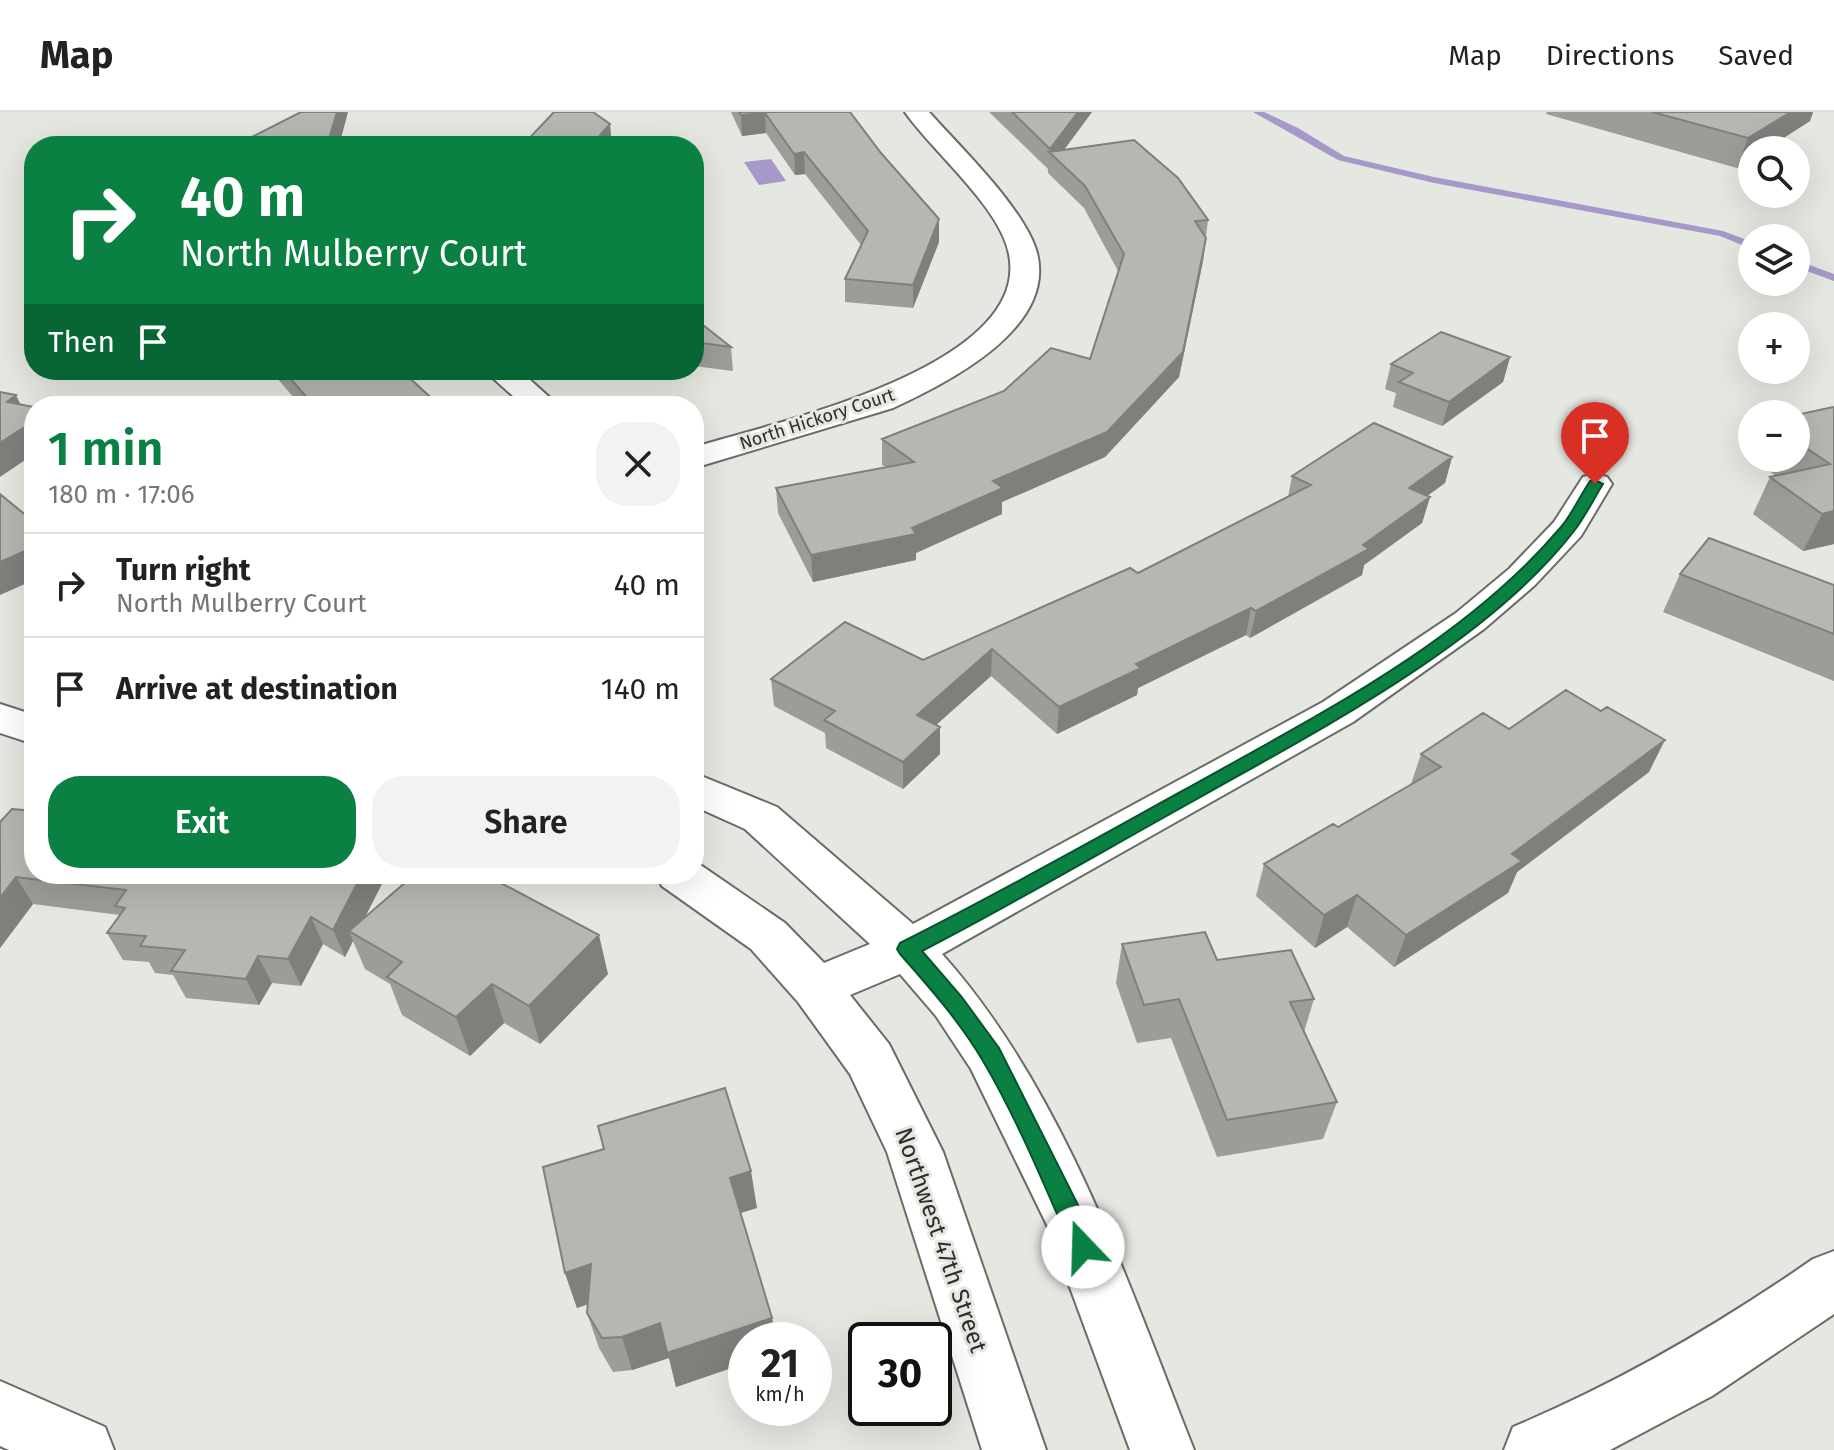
<!DOCTYPE html>
<html lang="en">
<head>
<meta charset="utf-8">
<style>
  :root { --surface:#fff; --page:#f2f2f2; --text:#222; --muted:#767676; --line:#e0e0e0; --accent:#0b8043 }
  body { margin:0; font-family:"Fira Sans",sans-serif; background:var(--page); color:var(--text); height:100vh; display:flex; flex-direction:column; font-size:30px; white-space:nowrap }
  * { box-sizing:border-box; margin:0 }
  p { font-size:26px; color:var(--muted) }
  .icon { flex:none; width:44px; height:44px; fill:none; stroke:currentColor; stroke-width:2; stroke-linecap:round; stroke-linejoin:round }
  .map { position:relative; flex:1; overflow:hidden }
  .drawer { position:absolute; left:24px; top:284px; width:680px; height:488px; display:flex; flex-direction:column; background:var(--surface); border-radius:32px; box-shadow:0 8px 32px #0002 }
  .drawer>* { flex:none }
  .banner { position:absolute; left:24px; top:24px; width:680px; height:244px; border-radius:32px; box-shadow:0 8px 32px #0002; background:#0b8043; color:#fff; overflow:hidden }
  .fabs { position:absolute; left:1738px; top:24px; display:grid; gap:16px }
  .fabs a { display:grid; place-items:center; width:72px; height:72px; border-radius:50%; background:var(--surface); box-shadow:0 8px 32px #0002; font-size:40px }
  .speed { position:absolute; left:728px; top:1210px; display:flex; gap:16px; font-size:40px; font-weight:700; text-align:center }
  .speed>* { display:grid; place-content:center; width:104px; height:104px; border-radius:50%; background:var(--surface); box-shadow:0 8px 32px #0002; line-height:1 }
  .speed small { font-size:20px; font-weight:400 }
  .speed .limit { border:4px solid #111; border-radius:12px; background:#fff; color:#111 }
  .pin { position:absolute; display:grid; place-items:center; width:68px; height:68px; color:#fff; margin:-82px -34px; border-radius:50% 50% 50% 0; rotate:-45deg; box-shadow:0 0 8px #0007 }
  .pin .icon { rotate:45deg }
  .me { position:absolute; width:88px; margin:-44px; rotate:339deg; stroke-linejoin:round; filter:drop-shadow(0 0 6px #0008) }
  .turn { display:flex; align-items:center; gap:28px; height:168px; padding:0 24px; font-size:36px }
  .turn .icon { width:104px; height:104px; stroke-width:2.5 }
  .turn b { display:block; font-size:56px; line-height:68px }
  .then { display:flex; align-items:center; height:76px; padding:0 24px; background:#0003; gap:16px; font-size:30px }
  .round { display:grid; place-items:center; flex:none; width:84px; height:84px; border-radius:32px; background:var(--page) }
  .headline { display:flex; align-items:center; justify-content:space-between; height:136px; padding:0 24px }
  h1 { font-size:48px; font-weight:600; line-height:60px; color:var(--accent) }
  .action { display:flex; gap:16px; margin-top:auto; padding:16px 24px }
  .action a { flex:1; height:92px; border-radius:32px; background:var(--accent); color:#fff; font-size:32px; font-weight:600; line-height:92px; text-align:center }
  .action a+a { background:var(--page); color:var(--text) }
  ul { padding:0; list-style:none }
  li { display:flex; align-items:center; gap:24px; height:104px; padding:0 24px; border-top:2px solid var(--line) }
  li div { flex:1 }
  li b { display:block; font-size:30px }
  li em { font-style:normal }
  header { display:flex; align-items:center; gap:48px; box-sizing:border-box; height:112px; padding:0 40px; background:var(--surface); border-bottom:2px solid var(--line) }
  header strong { font-size:38px }
  nav { display:flex; gap:44px; margin-inline-start:auto; font-size:28px }
  .map>svg:first-child { display:block }
  .water { fill:#a699c9 }
  .lines { fill:none; stroke-linecap:round; stroke-linejoin:round }
  .stream { fill:#a699c9; fill-rule:evenodd }
  .minor-casing { stroke:#6a6c66; stroke-width:4 }
  .minor { fill:#fff; fill-rule:evenodd }
  .wall { fill:#9c9d98 }
  .shaded-wall { fill:#7f807c }
  .building { fill:#b5b7b1; stroke:#7f807c; stroke-width:2 }
  .route { fill:#0b8043; stroke:#07532c; stroke-width:2 }
  .labels { text-anchor:middle; stroke-width:6; stroke-linejoin:round; paint-order:stroke }
  .far-street-label { font-size:18px; fill:#2d2d2b; stroke:#e5e7e1 }
  .near-street-label { font-size:24px; fill:#2d2d2b; stroke:#e5e7e1 }
</style>
</head>
<body>
<header>
<strong>Map</strong>
<nav><a>Map</a><a>Directions</a><a>Saved</a></nav>
</header>
<div class="map">
<svg width="1834" height="1338" viewBox="0 0 1834 1338">
  <rect width="100%" height="100%" fill="#e5e7e1"/>
  <path class="water" d="M771 47 786 69 759 73 744 50Z"/>
  <g class="lines">
    <path class="stream" d="M1253 0H1264L1298 16 1344 44 1434 65 1723 119 1752 130V137L1720 124 1434 71 1338 48Z
      M1796 148 1834 162V169L1796 155Z"/>
    <g class="minor-casing">
      <path id="minor" d="M905 0H929C960 35 1025 97 1037 141 1056 217 948 270 893 296L694 356V335C771 312 1032 255 1009 142 1000 95 933 40 905 0Z
        M484 258H519L559 294H524Z
        M1595 362 1607 365 1612 372 1581 424 1535 473 1484 517 1353 610 942 842C1063 977 1128 1171 1194 1338H1130L1047 1113 971 957 936 904 900 862 850 883 889 932 943 1040 1046 1338H982L887 1040 850 962 798 890 751 837 662 774 656 762H694L696 750 785 811 824 851 870 832 745 717 694 694V661L777 695 913 812 1323 590 1456 501 1509 457 1554 410 1583 365Z
        M0 592 34 603V632L0 621Z
        M1834 1139V1202L1712 1284 1610 1338H1504L1513 1315C1620 1270 1718 1213 1813 1147Z
        M0 1269 105 1315 114 1338H9L0 1334Z"/>
    </g>
    <use href="#minor" class="minor"/>
  </g>
  <path class="wall" d="M731 0H850L939 130 913 196 845 190V167L861 133 805 62 795 63 766 21 742 24Z
    M989 0H1092L1064 38 1208 108 1203 149 1179 265 1105 345 1002 390V402L916 441V448L813 470 778 401 776 376 886 355 882 353V327L1090 247 1118 159 1084 96 1048 61V57Z
    M1547 0H1813L1810 9 1765 38H1752L1737 56 1546 2Z
    M694 206 731 235 733 259 694 254Z
    M1510 245 1503 270 1442 314 1393 295 1396 281 1385 277 1391 252Z
    M270 258H401L440 294H301Z
    M1834 296V432L1803 439 1753 402 1770 365 1776 364 1750 345 1752 340V346H1796V303Z
    M1452 345 1445 371 1427 384 1430 385 1422 411 1364 453 1362 463 1250 526 1246 523 1138 576 1137 583 1057 622 991 564 936 613 940 615V642L903 677 826 636 825 621 774 594 771 567 923 548 1138 461 1288 385 1292 364Z
    M1680 462 1834 473V569L1663 500Z
    M1509 617 1649 660 1517 760 1508 781 1394 855 1347 815 1315 836 1256 784 1264 752 1338 715 1411 672 1421 642Z
    M0 710 34 762H387L365 804 608 862 540 932 504 911 470 944 402 903 390 872 365 857 353 829 345 845 323 832 301 874 272 871 259 893 186 886 173 863 155 861 149 850 123 848 107 821 120 803 33 792 0 836Z
    M1122 832 1217 848 1314 887 1304 920 1337 990 1323 1027 1217 1045 1171 926 1137 931 1116 871Z
    M543 1055 757 1096 741 1101 772 1206 776 1228H746V1251L676 1275 669 1246 632 1258 613 1260 599 1236 587 1201 588 1192 577 1196 565 1161Z"/>
  <path class="shaded-wall" d="M337 0H348L339 34H327Z
    M1078 0H1092L1057 47 1050 40V37Z
    M1791 0H1813L1810 9 1765 38H1752V46L1737 56 1748 26Z
    M765 1 766 21 742 24 741 3Z
    M610 12 612 34H591Z
    M804 40 805 62 795 63 794 42Z
    M939 107V130L913 196V173Z
    M1206 126 1203 149 1179 265 1105 345 1002 390V402L916 441V448L813 470 811 443 912 416 993 369Z
    M1510 245 1503 270 1442 314 1449 290Z
    M16 283 28 308 7 290Z
    M34 309V342L0 365V331Z
    M1452 345 1445 371 1402 402 1409 376Z
    M1430 385 1422 411 1364 453 1362 463 1250 526 1256 499 1363 433Z
    M1834 399V432L1803 439 1822 402Z
    M34 435V468L0 483V450Z
    M1251 496 1246 523 1138 576 1137 583 1057 622 1059 595 1136 552Z
    M992 537 991 564 917 630V603Z
    M940 615V642L903 677V650Z
    M1665 628 1649 660 1517 760 1508 781 1394 855 1406 823 1512 742Z
    M362 762H387L356 823 349 819 353 829 345 845 333 818Z
    M16 765 33 792 0 836V786Z
    M1357 783 1347 815 1315 836 1324 803Z
    M311 805 323 832 301 874 288 847Z
    M599 823 608 862 540 932 529 894Z
    M258 844 272 871 259 893 246 867Z
    M492 872 504 911 470 944 456 905Z
    M751 1059 757 1096 736 1102 730 1066Z
    M591 1152 602 1187 577 1196 565 1161Z
    M772 1206 776 1228H746V1251L676 1275 669 1246 632 1258 622 1225 660 1211Z"/>
  <path class="building" d="M301 0H337L327 34H242L244 29Z
    M554 0H593L610 12 591 34H522Z
    M739 0H850L881 41 939 107 913 173 845 167 868 119 804 40 794 42 765 1 741 3Z
    M1012 0H1078L1050 37Z
    M1652 0H1791L1748 26Z
    M1134 28 1178 66 1208 108 1195 109 1206 126 1183 240 1107 320 993 369 1003 376 912 416 916 422 811 443 776 376 914 350 882 327 1004 279 1051 236 1090 247 1124 142 1085 74 1049 40Z
    M694 206 731 235 694 230Z
    M1441 220 1510 245 1449 290 1399 270 1413 261 1391 252Z
    M283 258H401L440 294H314Z
    M0 280 16 283 7 290 34 295V309L0 331Z
    M1833 295 1834 296V399L1822 402 1770 365 1830 352 1796 329V303Z
    M1374 311 1452 345 1409 376 1430 385 1363 433 1369 437 1256 499 1251 496 1136 552 1141 556 1059 595 992 537 917 603 940 615 903 650 824 608 835 599 771 567 845 510 923 548 1130 456 1138 461 1311 373 1292 364Z
    M0 382 34 410V435L0 450Z
    M1709 426 1834 473V522L1680 462Z
    M1566 578 1601 599 1607 595 1665 628 1512 742 1522 749 1406 823 1357 783 1324 803 1264 752 1333 712 1338 715 1441 655 1421 642 1483 601 1509 617Z
    M12 697 34 699V762H362L333 818 311 805 288 847 258 844 246 867 171 859 185 838 140 834 146 824 107 821 125 796 115 794 126 778 16 765 0 786V710Z
    M415 762H484L599 823 529 894 492 872 456 905 387 865 402 850 349 819Z
    M1205 820 1217 848 1291 838 1314 887 1290 890 1337 990 1227 1008 1179 887 1144 893 1122 832Z
    M725 976 751 1059 730 1066 772 1206 667 1241 660 1211 622 1225 602 1226 587 1201 591 1152 565 1161 543 1055 604 1037 598 1014Z"/>
  <path class="route" d="M1595 368 1603 372C1593 388 1585 405 1574 419 1488 531 1319 618 1197 687 1105 738 1015 791 922 839L961 884 999 936 1082 1101 1095 1135 1092 1143 1083 1146 1075 1143C1046 1078 1019 1010 983 949 960 910 930 876 900 842L897 837 900 831C996 783 1090 730 1184 678 1314 605 1463 531 1561 415 1572 402 1580 384 1590 369Z"/>
  <g class="labels">
    <g class="far-street-label">
      <text transform="translate(817 307) rotate(-18)" y="6">North Hickory Court</text>
    </g>
    <g class="near-street-label">
      <text transform="translate(941 1128) rotate(71)" y="8">Northwest 47th Street</text>
    </g>
  </g>
</svg>
<div class="fabs">
<a><svg class="icon" aria-label="search" viewBox="0 0 24 24"><circle cx="10" cy="10" r="6"/><path d="M15 15l6 6"/></svg></a>
<a><svg class="icon" aria-label="layers" viewBox="0 0 24 24"><path d="M12 4l9 5-9 5-9-5zM3 14l9 5 9-5"/></svg></a>
<a>+</a>
<a>−</a>
</div>
<div class="speed"><div>21<small>km/h</small></div><div class="limit">30</div></div>
<div class="pin" style="left:1595px;top:372px;background:#d93025"><svg class="icon" aria-label="arrive" viewBox="0 0 24 24"><path d="M6 21V4h12l-3 4 3 4H6"/></svg></div>
<svg class="me" style="left:1083px;top:1135px" viewBox="-20 -20 40 40"><circle r="19" fill="#fff"/><path d="M0-13L10 11 0 6-10 11z" fill="#0b8043"/></svg>
<div class="banner">
<div class="turn"><svg class="icon" aria-label="right" viewBox="0 0 24 24"><path d="M7 20v-9h11M14 6l5 5-5 5"/></svg><div><b>40 m</b>North Mulberry Court</div></div>
<div class="then">Then<svg class="icon" aria-label="arrive" viewBox="0 0 24 24"><path d="M6 21V4h12l-3 4 3 4H6"/></svg></div>
</div>
<section class="drawer">
<div class="headline"><div><h1>1 min</h1><p>180 m · 17:06</p></div><a class="round"><svg class="icon" aria-label="close" viewBox="0 0 24 24"><path d="M6 6l12 12M18 6L6 18"/></svg></a></div>
<ul>
<li><svg class="icon" aria-label="right" viewBox="0 0 24 24"><path d="M7 20v-9h11M14 6l5 5-5 5"/></svg><div><b>Turn right</b><p>North Mulberry Court</p></div><em>40 m</em></li>
<li><svg class="icon" aria-label="arrive" viewBox="0 0 24 24"><path d="M6 21V4h12l-3 4 3 4H6"/></svg><div><b>Arrive at destination</b></div><em>140 m</em></li>
</ul>
<div class="action"><a>Exit</a><a>Share</a></div>
</section>
</div>
</body>
</html>
